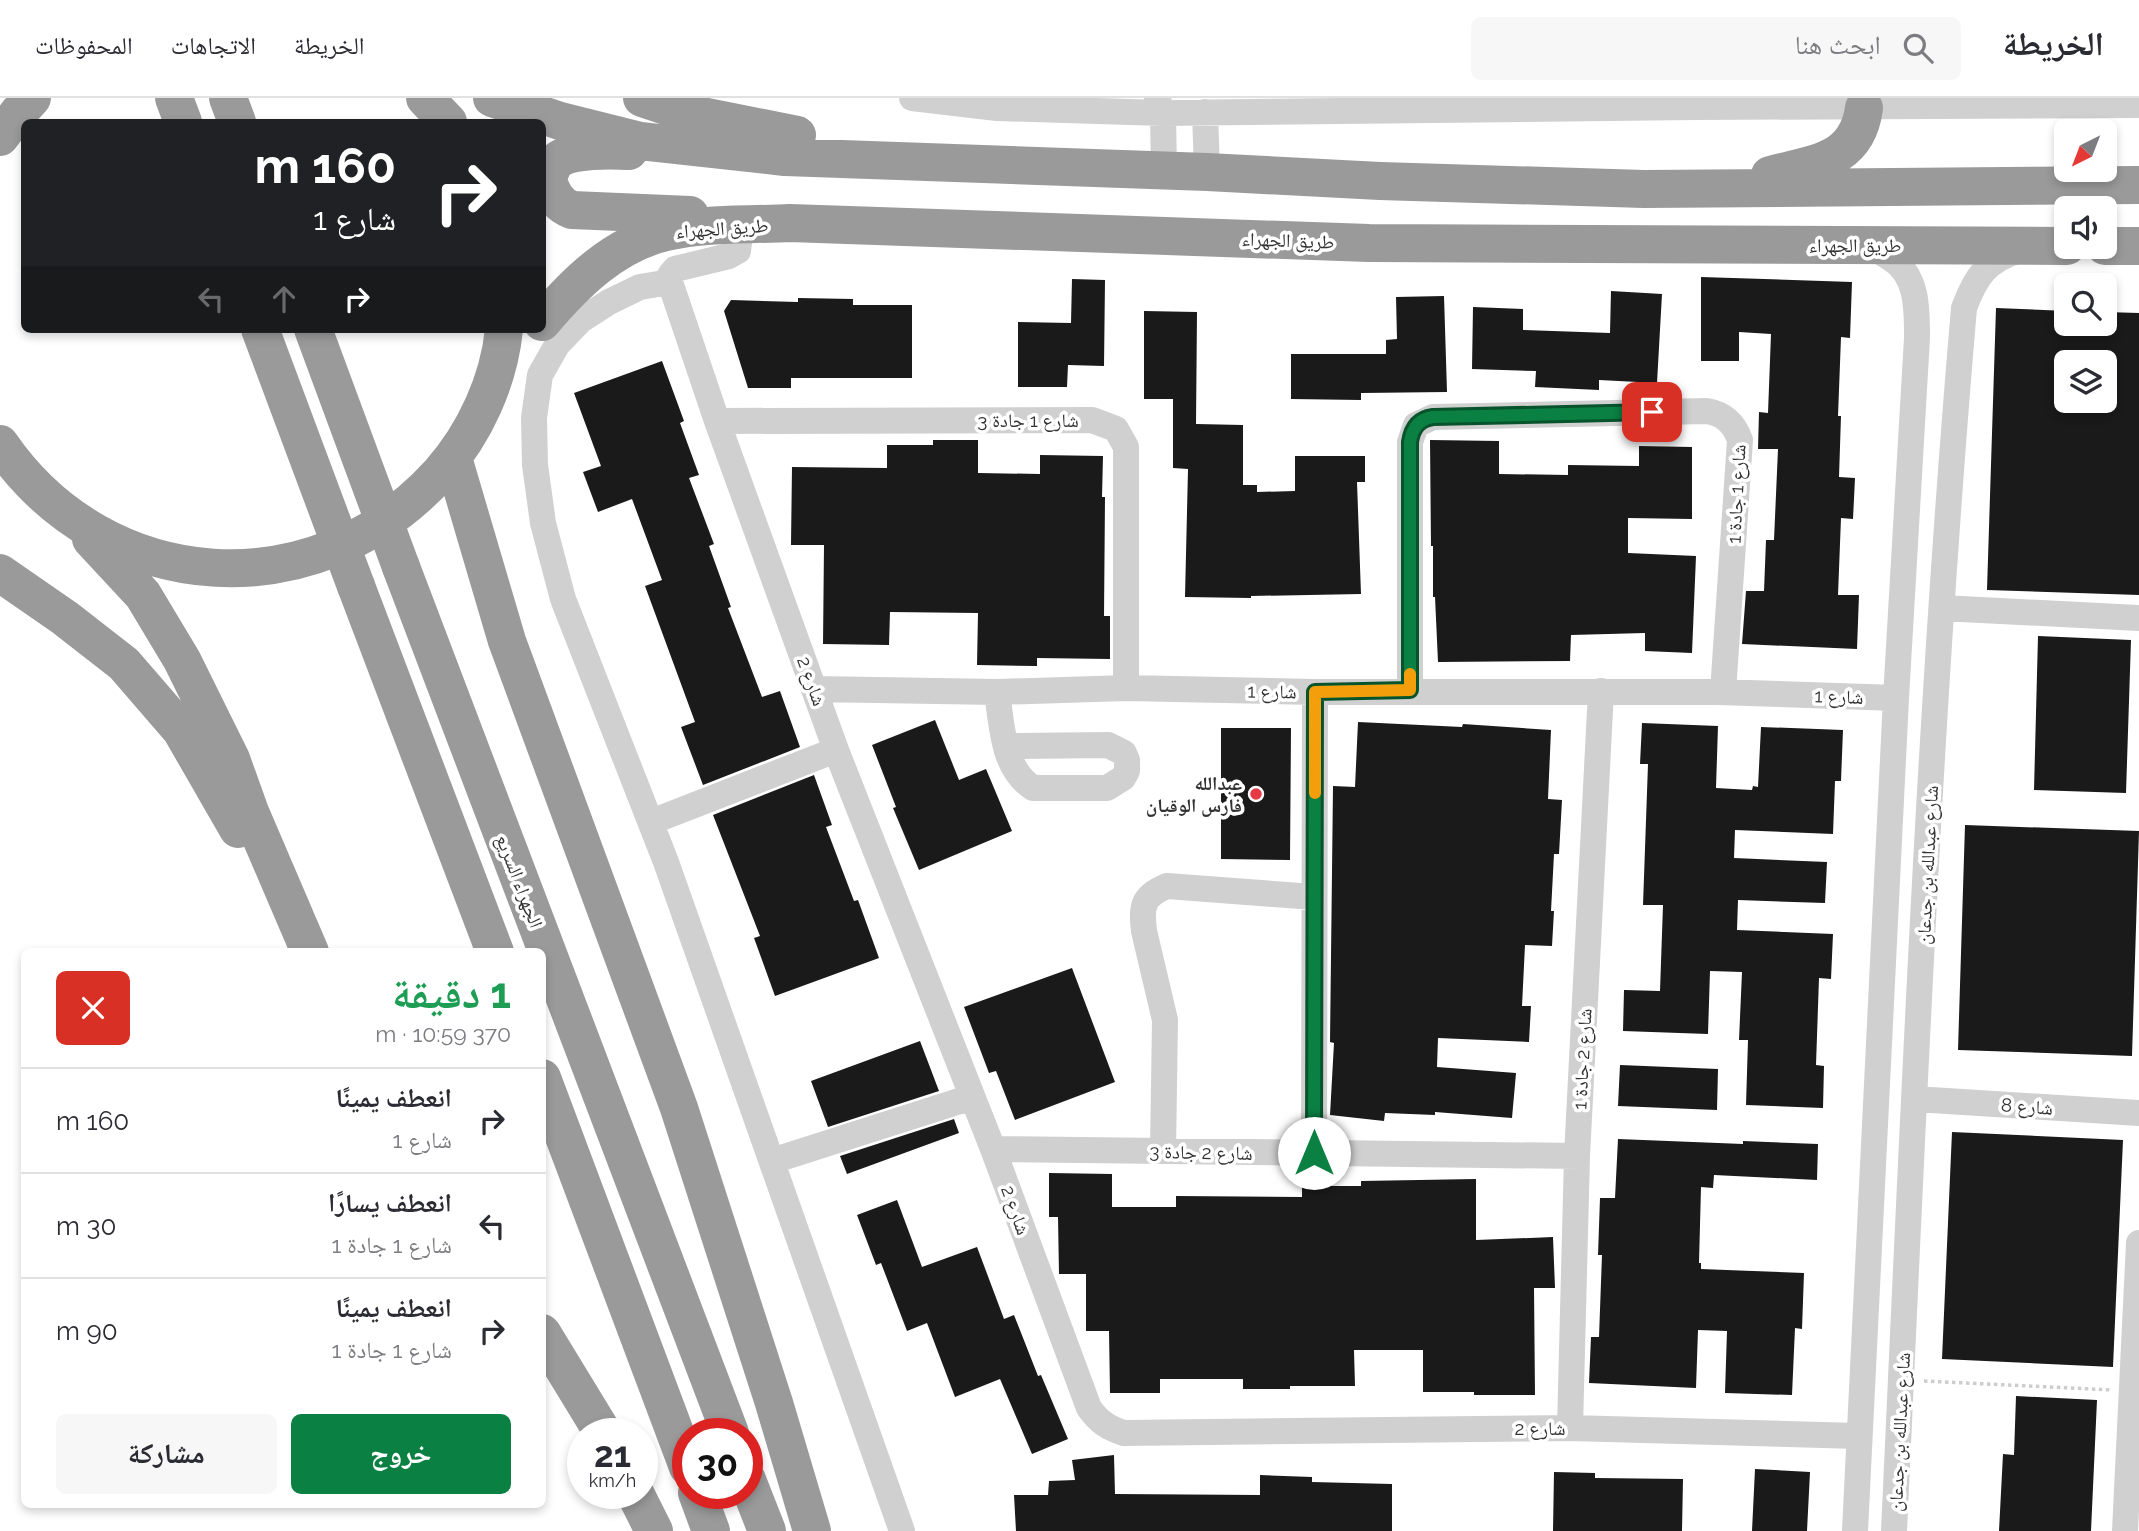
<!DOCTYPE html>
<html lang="ar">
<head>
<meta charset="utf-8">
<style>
  :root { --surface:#fff; --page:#f7f7f7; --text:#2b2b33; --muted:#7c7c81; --line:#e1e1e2; --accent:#0b8043 }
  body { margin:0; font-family:Raleway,"Noto Naskh Arabic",sans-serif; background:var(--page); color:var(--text); direction:rtl; height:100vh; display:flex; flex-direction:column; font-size:26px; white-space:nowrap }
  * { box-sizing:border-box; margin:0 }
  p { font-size:23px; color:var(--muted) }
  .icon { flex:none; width:38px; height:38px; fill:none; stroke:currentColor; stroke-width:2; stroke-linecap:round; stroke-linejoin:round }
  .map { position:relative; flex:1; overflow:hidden; direction:ltr }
  .panel { position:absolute; left:21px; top:850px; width:525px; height:560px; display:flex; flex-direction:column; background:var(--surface); border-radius:10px; box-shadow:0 4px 10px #0003; direction:rtl }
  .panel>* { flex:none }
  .banner { position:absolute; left:21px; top:21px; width:525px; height:214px; border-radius:10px; box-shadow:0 4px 10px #0003; direction:rtl; background:#202124; color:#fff; overflow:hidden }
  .needle { width:46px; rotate:222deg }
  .fabs { position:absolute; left:2054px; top:21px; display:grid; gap:14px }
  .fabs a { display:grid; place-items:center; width:63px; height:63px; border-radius:10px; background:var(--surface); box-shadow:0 4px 10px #0003; font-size:35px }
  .speed { position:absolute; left:567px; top:1320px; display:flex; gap:14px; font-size:35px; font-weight:700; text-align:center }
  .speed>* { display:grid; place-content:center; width:91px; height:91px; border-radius:50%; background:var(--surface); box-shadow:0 4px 10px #0003; line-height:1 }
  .speed small { font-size:18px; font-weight:400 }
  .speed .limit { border:10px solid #d22; background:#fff; color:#111 }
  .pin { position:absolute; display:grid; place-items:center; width:60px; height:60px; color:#fff; margin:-30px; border-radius:14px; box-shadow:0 4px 10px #0006 }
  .me { position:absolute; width:77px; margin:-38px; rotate:0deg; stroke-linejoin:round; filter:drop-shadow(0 0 5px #0008) }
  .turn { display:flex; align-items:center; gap:24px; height:147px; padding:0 35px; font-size:32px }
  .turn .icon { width:91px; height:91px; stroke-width:2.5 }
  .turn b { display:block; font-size:49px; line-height:60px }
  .lanes { display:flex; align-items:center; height:66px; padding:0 35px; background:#0003; justify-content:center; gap:35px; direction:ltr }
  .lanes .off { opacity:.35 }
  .round { display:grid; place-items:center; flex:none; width:74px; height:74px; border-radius:10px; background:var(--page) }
  .headline { display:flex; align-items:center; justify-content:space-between; height:119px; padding:0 35px }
  h1 { font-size:42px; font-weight:700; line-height:52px; color:#1e9e55 }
  .cta { display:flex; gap:14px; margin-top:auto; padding:14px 35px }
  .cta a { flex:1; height:80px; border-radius:10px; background:var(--accent); color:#fff; font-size:28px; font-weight:700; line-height:80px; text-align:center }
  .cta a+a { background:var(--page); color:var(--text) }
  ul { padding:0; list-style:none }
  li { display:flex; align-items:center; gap:21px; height:105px; padding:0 35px; border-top:2px solid var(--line) }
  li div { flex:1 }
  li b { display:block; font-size:26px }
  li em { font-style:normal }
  header { display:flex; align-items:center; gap:42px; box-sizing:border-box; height:98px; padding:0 35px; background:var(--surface); border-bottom:2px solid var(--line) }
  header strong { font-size:33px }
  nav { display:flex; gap:38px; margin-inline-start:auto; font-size:24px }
  .search { width:490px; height:63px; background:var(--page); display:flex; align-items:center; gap:18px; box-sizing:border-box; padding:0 24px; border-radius:10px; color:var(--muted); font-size:26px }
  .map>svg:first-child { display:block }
  .building { fill:#1a1a1a; fill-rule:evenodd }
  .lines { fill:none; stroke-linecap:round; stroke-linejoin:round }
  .path { stroke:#cdcdcd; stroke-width:3.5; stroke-dasharray:3.5 3.5; stroke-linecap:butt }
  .minor { stroke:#d0d0d0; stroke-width:26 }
  .highway { stroke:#9a9a9a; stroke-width:38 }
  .highway-bridge { stroke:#9a9a9a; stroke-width:38 }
  .route-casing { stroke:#07532c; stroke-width:18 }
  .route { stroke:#0b8043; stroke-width:12 }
  .slow { stroke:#f59e0b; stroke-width:12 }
  .poi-dot { fill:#e63946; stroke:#fff; stroke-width:2.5 }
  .labels { text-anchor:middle; stroke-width:7; stroke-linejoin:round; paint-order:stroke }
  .street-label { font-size:19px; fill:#333; stroke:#fff }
  .poi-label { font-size:19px; font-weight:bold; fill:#333; stroke:#fff; text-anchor:end }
</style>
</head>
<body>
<header>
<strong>الخريطة</strong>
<div class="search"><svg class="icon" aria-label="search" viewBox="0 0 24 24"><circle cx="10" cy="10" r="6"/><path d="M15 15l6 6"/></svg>ابحث هنا</div>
<nav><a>الخريطة</a><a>الاتجاهات</a><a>المحفوظات</a></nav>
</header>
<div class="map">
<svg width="2139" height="1433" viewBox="0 0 2139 1433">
  <rect width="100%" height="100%" fill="#fff"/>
  <path class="building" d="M1701 179 1852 184 1850 240 1841 239 1838 318H1841L1839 379 1855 380 1853 421 1841 420 1838 497H1859L1857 551 1742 546 1746 493H1764L1766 442H1774L1778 351H1758L1759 314 1768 315 1771 236 1739 234V263H1701Z
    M1072 181 1105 182 1104 268 1068 267 1067 289H1018V224L1071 225Z
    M1611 193 1662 196 1657 285 1599 282V292L1535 289 1536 273 1472 271 1473 209 1523 211V232L1610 235Z
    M1444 198 1447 294 1361 295V302L1291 301V256H1386V242L1397 241 1396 199Z
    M798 200 853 201V207H912V280H791V290H748L724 213 731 202 798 204Z
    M1996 210 2067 213V226H2105V214L2139 215V497L1987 492ZM2067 264H2105V303H2067Z
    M1144 213 1197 214 1196 326 1243 327V387H1257V394L1295 393V358H1365V384H1357L1361 496 1251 498V500L1185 499 1188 371 1173 370V301H1144Z
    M662 263 684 323 680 325 699 377 689 380 714 446 709 448 731 509 728 510 762 599 780 593 800 649 703 687 681 629 695 624 645 488 662 482 632 401 598 414 583 374 601 368 574 295Z
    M933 342H978V375L1040 376V357L1103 358 1102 399H1105L1104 518H1110V561L1037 560V568L977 567 978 515 890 514 889 547 823 546 824 447H791L792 369 887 370V347H933Z
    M1430 342 1499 343V376L1568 377V367L1639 368V348L1692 349V421L1628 420V455L1696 458 1692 555 1645 553V535L1571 537 1570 563 1438 564 1435 499H1433V448H1431Z
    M2038 538 2131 542 2126 695 2034 692Z
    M935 622 959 682 986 671 1012 733 919 772 893 710 896 709 872 647Z
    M1358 624 1462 629 1463 626 1551 632 1548 701 1562 702 1559 756H1554L1551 813H1554L1552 848 1525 847 1522 908H1531L1529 944 1438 940 1437 969 1516 975 1512 1020 1435 1014V1017L1385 1015 1384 1023 1330 1017 1334 945 1330 944 1333 688 1355 689Z
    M1642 625 1718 628 1716 690 1752 692 1753 688 1758 689 1761 629 1843 632 1841 683H1835L1833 736 1735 732 1734 760 1827 764 1825 805 1738 802 1737 832 1833 836 1831 881 1819 880 1816 967 1824 968 1823 1010 1746 1007 1748 942H1739L1742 874 1710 873 1708 936 1623 933 1624 892 1660 893 1663 807H1643L1648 666H1640Z
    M1221 630H1291L1290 762 1221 761Z
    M814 677 832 727 826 729 854 803 858 802 879 860 775 898 754 840 760 838 713 717Z
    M1965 727 2139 733 2132 958 1958 952Z
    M1072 870 1115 984 1015 1022 996 973 989 975 964 909Z
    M920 943 939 993 828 1029 811 983Z
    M1620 967 1718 971 1717 1012 1618 1008Z
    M954 1021 959 1035 847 1076 840 1058Z
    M1952 1034 2123 1042 2113 1269 1942 1261Z
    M1618 1041 1743 1046V1043L1818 1046 1817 1082 1714 1077 1713 1090 1701 1089 1699 1165H1701V1171L1804 1175 1802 1231 1795 1230 1792 1297 1725 1295 1727 1233 1698 1232 1696 1290 1589 1285 1591 1239H1599L1602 1157H1598L1600 1100H1615Z
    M1049 1075 1112 1076V1109H1176V1098L1302 1099V1088H1361V1083L1476 1081V1142L1553 1139 1555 1190H1534L1535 1297H1474V1294H1423V1252H1354L1355 1288H1290V1291H1243V1281H1160V1295H1110L1109 1233H1086V1176H1059L1058 1119H1049Z
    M897 1102 922 1169 977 1149 1004 1221 1014 1217 1038 1278 1041 1277 1068 1341 1032 1356 1000 1281 955 1299 927 1225 907 1233 881 1165 876 1167 857 1117Z
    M2016 1298 2097 1302 2091 1433H1999L2003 1356 2014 1357Z
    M1114 1357 1115 1396 1260 1397V1377L1312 1379V1384L1392 1386V1433H1016L1014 1397H1048L1049 1383 1075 1382 1072 1362Z
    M1755 1371 1810 1374 1807 1433H1752Z
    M1554 1374 1595 1375V1380L1683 1381 1682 1433H1553Z"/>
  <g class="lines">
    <path class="path" d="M1924 1283 2112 1292"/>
    <path class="minor" d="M912 0 997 10 1163 15 1696 9 2139 7
      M1157 0 1163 15 1164 73
      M1205 14 1207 74
      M741 128 738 153 729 158 675 171 670 177V184L717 323 836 652 993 1051 1089 1310C1099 1324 1108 1330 1124 1335L1570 1330 1858 1338
      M670 184 640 189 609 204 581 222 557 247 540 277 534 320 535 367 543 425 563 501 666 764 902 1433
      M717 323 1092 322 1116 331 1126 349V590
      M1942 510 2139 520
      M815 591 997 594 1126 590 1315 594H1717L1896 600
      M1410 592V344L1416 327 1433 319 1707 313C1724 316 1734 325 1740 342L1723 594
      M997 594C1002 627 1002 670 1033 690H1107L1123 680 1127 673V662L1124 655 1108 647 1006 648
      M651 724 836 652
      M1915 1001 2139 1015
      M993 1051 1577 1058
      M1163 1053 1165 922 1144 833C1141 807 1143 798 1167 788L1314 799
      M1314 1055 1315 594
      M772 1063 972 999
      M1570 1330 1577 1058 1601 593
      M1855 1433 1896 600 1917 240C1917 211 1918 177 1890 160 1883 156 1878 151 1870 150
      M1894 1433C1913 1025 1929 617 1964 210 1976 178 1986 163 2020 152
      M2125 1433 2139 1145"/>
    <path class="highway" d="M174 0 183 24
      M228 0 237 24
      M425 0 448 24
      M492 0 560 23 640 43 785 59 1207 74 1380 83 1644 91 2139 87
      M642 0 687 15 797 37
      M0 39 19 14 32 0
      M629 53C613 52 571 51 558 62 552 66 550 75 548 81 551 95 558 107 572 112L690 117
      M1770 77C1814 65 1857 64 1864 10
      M2105 148H2139
      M542 224C575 185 614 146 666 134 705 125 749 127 790 125L1369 145 2067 148
      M0 346C105 499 316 513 440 375 475 335 499 283 504 231
      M453 360 507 543 679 1010 774 1305 812 1433
      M91 441 143 497 182 562 231 661 250 714 310 854
      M401 469 730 1335
      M0 475 65 520 124 566 181 632 238 731
      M356 488 495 854
      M542 980 688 1369
      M542 1235 603 1335
      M747 1382 767 1433
      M635 1395 654 1433
      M697 1395 711 1433"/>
    <path class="highway-bridge" d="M260 231 356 488
      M313 231 401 469"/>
  </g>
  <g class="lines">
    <g class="route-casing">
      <path id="route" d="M1314 1055 1315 594 1410 592V344C1412 331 1418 321 1433 319L1652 314"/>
    </g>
    <use href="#route" class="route"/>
    <path class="slow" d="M1315 695V594L1410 592V576"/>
  </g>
  <circle class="poi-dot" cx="1256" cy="696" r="7"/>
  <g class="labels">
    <g class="street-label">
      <text transform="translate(722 130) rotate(-4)" y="7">طريق الجهراء</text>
      <text transform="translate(1288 142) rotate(2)" y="7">طريق الجهراء</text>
      <text x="1855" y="154">طريق الجهراء</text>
      <text x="1028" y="329">شارع 1 جادة 3</text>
      <text transform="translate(1736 396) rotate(-87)" y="7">شارع 1 جادة 1</text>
      <text transform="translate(812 583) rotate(70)" y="7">شارع 2</text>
      <text transform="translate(1272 593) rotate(1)" y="7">شارع 1</text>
      <text transform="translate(1839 598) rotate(2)" y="7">شارع 1</text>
      <text transform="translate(1927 767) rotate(-87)" y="7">شارع عبدالله بن جدعان</text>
      <text transform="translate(520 783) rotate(69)" y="7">الجهراء السريع</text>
      <text transform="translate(1582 961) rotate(-87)" y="7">شارع 2 جادة 1</text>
      <text transform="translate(2027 1008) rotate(4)" y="7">شارع 8</text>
      <text transform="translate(1201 1054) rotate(1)" y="7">شارع 2 جادة 3</text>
      <text transform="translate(1016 1112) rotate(70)" y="7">شارع 2</text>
      <text x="1540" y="1337">شارع 2</text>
      <text transform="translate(1899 1334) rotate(-87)" y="7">شارع عبدالله بن جدعان</text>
    </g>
    <g class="poi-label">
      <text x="1242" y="692">عبدالله<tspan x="1242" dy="22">فارس الوقيان</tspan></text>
    </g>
  </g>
</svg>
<div class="fabs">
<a><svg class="needle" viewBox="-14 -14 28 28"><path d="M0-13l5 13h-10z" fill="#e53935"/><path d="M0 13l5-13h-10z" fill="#7c7c81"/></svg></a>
<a><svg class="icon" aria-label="sound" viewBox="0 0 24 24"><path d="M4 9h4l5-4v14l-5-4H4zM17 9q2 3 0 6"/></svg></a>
<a><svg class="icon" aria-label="search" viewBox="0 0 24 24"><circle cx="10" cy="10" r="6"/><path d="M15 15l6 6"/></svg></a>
<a><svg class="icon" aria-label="layers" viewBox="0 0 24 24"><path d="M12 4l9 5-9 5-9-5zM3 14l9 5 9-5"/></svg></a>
</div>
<div class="speed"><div>21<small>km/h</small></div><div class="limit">30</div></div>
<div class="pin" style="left:1652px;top:314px;background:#d93025"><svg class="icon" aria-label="arrive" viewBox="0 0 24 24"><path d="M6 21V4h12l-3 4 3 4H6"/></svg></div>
<svg class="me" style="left:1314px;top:1055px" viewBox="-20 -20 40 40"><circle r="19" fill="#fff"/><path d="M0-13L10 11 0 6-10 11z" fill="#0b8043"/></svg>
<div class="banner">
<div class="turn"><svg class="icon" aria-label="right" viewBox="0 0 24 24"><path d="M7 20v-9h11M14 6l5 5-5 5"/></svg><div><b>160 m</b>شارع 1</div></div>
<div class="lanes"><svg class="icon off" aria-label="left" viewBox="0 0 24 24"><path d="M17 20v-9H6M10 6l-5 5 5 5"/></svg><svg class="icon off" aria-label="ahead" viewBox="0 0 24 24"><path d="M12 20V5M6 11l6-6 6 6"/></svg><svg class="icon" aria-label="right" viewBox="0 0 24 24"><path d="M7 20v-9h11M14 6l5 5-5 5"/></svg></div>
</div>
<section class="panel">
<div class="headline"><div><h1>1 دقيقة</h1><p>370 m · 10:59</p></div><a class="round" style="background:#d93025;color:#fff"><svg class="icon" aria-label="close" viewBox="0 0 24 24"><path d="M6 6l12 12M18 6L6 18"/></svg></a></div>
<ul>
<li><svg class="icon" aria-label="right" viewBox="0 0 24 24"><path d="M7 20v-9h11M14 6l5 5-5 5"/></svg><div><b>انعطف يمينًا</b><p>شارع 1</p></div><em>160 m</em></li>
<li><svg class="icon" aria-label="left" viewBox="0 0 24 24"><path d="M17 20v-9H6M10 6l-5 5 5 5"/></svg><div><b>انعطف يسارًا</b><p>شارع 1 جادة 1</p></div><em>30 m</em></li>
<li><svg class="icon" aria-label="right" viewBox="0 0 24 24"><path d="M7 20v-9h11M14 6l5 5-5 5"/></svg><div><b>انعطف يمينًا</b><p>شارع 1 جادة 1</p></div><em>90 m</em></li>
</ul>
<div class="cta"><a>خروج</a><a>مشاركة</a></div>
</section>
</div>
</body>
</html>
